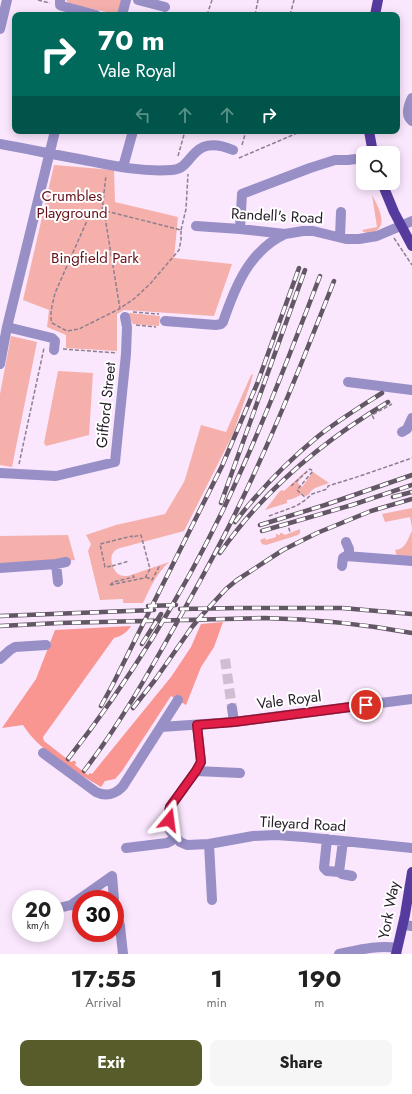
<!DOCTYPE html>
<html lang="en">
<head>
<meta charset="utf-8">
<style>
  :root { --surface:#fff; --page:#f6f6f6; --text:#222; --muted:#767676; --accent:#575c2a }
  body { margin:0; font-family:Jost,sans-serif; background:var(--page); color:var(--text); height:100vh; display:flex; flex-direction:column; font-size:15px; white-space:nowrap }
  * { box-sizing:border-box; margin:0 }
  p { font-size:13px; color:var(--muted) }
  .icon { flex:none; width:22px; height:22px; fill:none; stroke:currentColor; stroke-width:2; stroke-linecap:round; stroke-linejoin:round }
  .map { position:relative; height:954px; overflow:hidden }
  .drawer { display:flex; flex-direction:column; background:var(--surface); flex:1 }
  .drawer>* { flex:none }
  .guide { position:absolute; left:12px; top:12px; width:388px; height:122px; border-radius:8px; box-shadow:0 2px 10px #0003; background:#00695c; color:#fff; overflow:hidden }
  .controls { position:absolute; left:356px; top:146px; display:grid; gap:8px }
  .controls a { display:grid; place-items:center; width:44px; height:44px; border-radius:8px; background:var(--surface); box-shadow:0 2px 10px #0003; font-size:20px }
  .speed { position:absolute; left:12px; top:890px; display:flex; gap:8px; font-size:20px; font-weight:700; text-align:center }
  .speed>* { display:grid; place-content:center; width:52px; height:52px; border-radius:50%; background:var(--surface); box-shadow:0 2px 10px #0003; line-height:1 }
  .speed small { font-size:10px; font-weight:400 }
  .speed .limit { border:6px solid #d22; background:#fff; color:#111 }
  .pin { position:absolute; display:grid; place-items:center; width:34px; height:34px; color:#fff; margin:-17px; border:2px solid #fff; border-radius:50%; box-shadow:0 1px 4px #0007 }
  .me { position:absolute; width:44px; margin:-22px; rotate:16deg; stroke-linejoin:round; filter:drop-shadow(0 0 3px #0008) }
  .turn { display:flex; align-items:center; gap:14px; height:84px; padding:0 20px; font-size:18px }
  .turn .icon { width:52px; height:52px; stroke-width:2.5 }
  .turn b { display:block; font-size:28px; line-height:34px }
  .lanes { display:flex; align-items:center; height:38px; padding:0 20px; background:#0003; justify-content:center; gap:20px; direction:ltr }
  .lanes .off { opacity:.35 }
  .eta { display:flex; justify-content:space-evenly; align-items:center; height:68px; text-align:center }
  .eta b { font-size:24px; font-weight:700; line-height:28px }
  .action { display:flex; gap:8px; margin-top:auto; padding:8px 20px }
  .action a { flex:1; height:46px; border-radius:8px; background:var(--accent); color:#fff; font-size:16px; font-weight:700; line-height:46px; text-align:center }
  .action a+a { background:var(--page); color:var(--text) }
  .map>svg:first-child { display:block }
  .green { fill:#f5b0ac }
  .forest { fill:#f99692 }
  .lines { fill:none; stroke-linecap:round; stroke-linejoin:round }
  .minor-tunnel { stroke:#cfbed2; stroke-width:10; stroke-dasharray:10 5; stroke-linecap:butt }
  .path { stroke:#8d7f8f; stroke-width:1.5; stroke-dasharray:4 2; stroke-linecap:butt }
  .minor { stroke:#988fc6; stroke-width:10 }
  .major { stroke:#563b9e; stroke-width:10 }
  .rail-casing { stroke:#635765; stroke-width:4.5 }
  .rail { stroke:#fff; stroke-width:3; stroke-dasharray:9; stroke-linecap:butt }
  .path-bridge { stroke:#8d7f8f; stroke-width:1.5; stroke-dasharray:4 2; stroke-linecap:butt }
  .route-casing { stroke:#92132f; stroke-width:10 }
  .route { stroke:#e11d48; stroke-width:7 }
  .labels { text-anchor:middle; stroke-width:4; stroke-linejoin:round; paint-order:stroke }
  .park-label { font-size:15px; fill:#660f17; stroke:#fff }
  .street-label { font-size:15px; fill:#251c27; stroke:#fff }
</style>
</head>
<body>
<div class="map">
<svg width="412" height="954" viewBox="0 0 412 954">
  <rect width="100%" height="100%" fill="#fae6fd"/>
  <path class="green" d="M66 0H122L118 14H116L69 4Z
    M54 165 114 170 115 202 178 217 174 258 232 264 214 316 124 310 117 314V351L66 348V335L47 327 49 310 23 300Z
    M372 195C378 206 391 229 370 233 366 233 364 233 362 230L377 227Z
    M130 313 160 316 159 326 133 324 127 315Z
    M11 336 37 342 12 467 0 465V394Z
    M58 371 93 373 89 435 46 446 44 443Z
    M253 374 251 382 233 434 184 531 124 547C120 548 115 549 113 553 109 559 113 570 118 574 121 576 124 576 128 576L169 562C157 573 150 588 143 603H123V599L100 600 88 551 91 544 86 535 116 525 165 514 184 482 186 476 201 425 226 432 251 375Z
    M308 469 298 482V483L302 487 313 472 329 483C322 486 312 487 309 494L306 496 303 494 292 499 287 500V503L265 510 280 491 282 490 284 491Z
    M412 508V528L410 517 385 522 382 514Z
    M300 529V533L298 535 266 545 262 544 260 540 265 538 266 540 276 537V534H277L278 535H280V533H282L285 535Z
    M412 531V557L397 556 395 550C406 549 407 540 412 531Z
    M68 535 75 560 0 567V536Z"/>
  <path class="forest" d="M223 622 214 647 201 667 186 705 171 696 122 771 115 779 105 781 101 787C76 772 38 750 23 725L2 728 36 679 55 630 131 626C127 632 122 636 114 638L43 737 44 741 71 762 73 761H75L76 763 75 765 88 775 90 773 92 774 171 677 191 647 201 624Z"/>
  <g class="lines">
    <path class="minor-tunnel" d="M225 659 232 708"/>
    <path class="path" d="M38 0 50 3
      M207 15 212 0
      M255 15 258 0
      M290 15 294 0
      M242 145 246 131
      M178 156 185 131
      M239 158 302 131
      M94 211 110 212 181 230V240L179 250 150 284 135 298 119 309 79 329 67 331 52 323C49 314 53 303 55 293L90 214Z
      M102 211 106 175
      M104 211 120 309
      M181 230 186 209 188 174
      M394 238 412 265
      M133 312 159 314
      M136 325 156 327
      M63 349 117 353
      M374 419 372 415 392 404
      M19 464 44 348
      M291 486 310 469 313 471 297 490 306 498
      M269 516 296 506 304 501 312 494 327 489 328 486 360 476 412 458
      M287 522 290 532
      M146 577 152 580 160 565
      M110 585 144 578H145L150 569 141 535 132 537V536L100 544 105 567 112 566
      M110 585 113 582 134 577 133 575"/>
    <path class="minor" d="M60 0V5L62 6 96 15
      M138 0 165 7
      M122 15 126 0
      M0 29 7 0
      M412 98C408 106 405 115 412 121
      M0 144C28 149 56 155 84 160 114 166 141 172 172 170 185 169 188 159 196 152 206 142 221 145 233 150
      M123 167 133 131
      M196 226 240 229 285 234 303 231H313L346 239H359L377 236 412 221
      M240 229 242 194 310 168 335 160H348L363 158
      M340 237 341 212
      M165 321 216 325 221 324 223 322C235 287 249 251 285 234
      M7 327 52 338 55 341 54 350
      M0 364 7 327 55 131
      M348 382 412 390
      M402 432 407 429 412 418
      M0 473 56 476 115 462 126 354 127 327 125 317
      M346 542 349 549V556
      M56 564 58 582
      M342 566 343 558 346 556 412 561
      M0 568 56 564 66 562
      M0 659 10 650 15 647 46 645
      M232 708 234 722
      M197 725 201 762 196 771 170 807 169 812 168 827 171 832 180 842 187 845 209 844 253 836 276 835 304 837 412 848
      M161 727 234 722 412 699
      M43 753 96 792C106 797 116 794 123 786L178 700
      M196 771 240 773
      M327 839 324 868 327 871 339 872 342 874 352 876
      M209 844 212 900
      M126 848 167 843 171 841 175 837
      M339 872 343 841
      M81 906 71 905 112 876 114 899
      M55 909 71 905
      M115 909 120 926 123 954
      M403 925 412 926
      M339 954C359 950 377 945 397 948"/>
    <path class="major" d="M375 15 378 0
      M369 131 373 153
      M382 183 394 212 412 246
      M396 954 405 915 412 872"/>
    <g class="rail-casing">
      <path id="rail" d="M393 497 412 492
        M221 503 305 270
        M235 522C259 491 286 463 316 438 337 421 360 407 382 393
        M260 525 325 505 412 475
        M262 531 352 505 412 485
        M220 553C263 491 323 441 388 402
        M148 606 176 605
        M180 609 238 608H342L412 614
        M0 616 154 610
        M0 626 59 623 264 618C314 619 363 624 412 633
        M142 644 161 614
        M101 706 113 684 222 466 257 384 299 268
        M133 708 155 680 192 627 202 615 226 589 237 580 283 550 317 533 371 511 412 499
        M68 759C129 681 181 597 224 508 260 432 290 354 320 276
        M84 771C117 728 144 681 171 633 193 594 215 555 234 516 272 439 303 360 334 281"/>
    </g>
    <use href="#rail" class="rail"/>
    <path class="path-bridge" d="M112 566 129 561"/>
  </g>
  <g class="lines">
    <g class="route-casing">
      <path id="route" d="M169 820V812L170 807 196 771 201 762 197 725 234 722 366 705"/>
    </g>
    <use href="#route" class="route"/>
  </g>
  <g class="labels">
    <g class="park-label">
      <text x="72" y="201">Crumbles<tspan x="72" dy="17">Playground</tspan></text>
      <text x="95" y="263">Bingfield Park</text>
    </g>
    <g class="street-label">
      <text transform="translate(277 216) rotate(3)" y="5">Randell's Road</text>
      <text transform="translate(106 405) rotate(-84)" y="5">Gifford Street</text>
      <text transform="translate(289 700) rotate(-7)" y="5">Vale Royal</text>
      <text transform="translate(303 824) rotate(3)" y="5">Tileyard Road</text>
      <text transform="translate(389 910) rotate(-79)" y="5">York Way</text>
    </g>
  </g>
</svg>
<div class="controls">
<a><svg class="icon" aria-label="search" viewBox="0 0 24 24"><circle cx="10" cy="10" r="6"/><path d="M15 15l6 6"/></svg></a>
</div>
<div class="speed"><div>20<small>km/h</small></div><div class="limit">30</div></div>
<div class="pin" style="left:366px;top:705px;background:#d93025"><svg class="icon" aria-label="arrive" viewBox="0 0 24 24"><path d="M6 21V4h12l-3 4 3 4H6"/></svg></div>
<svg class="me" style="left:169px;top:820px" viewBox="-20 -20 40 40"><path d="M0-17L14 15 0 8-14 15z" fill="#e11d48" stroke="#fff" stroke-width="4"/></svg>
<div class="guide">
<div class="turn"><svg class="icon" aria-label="right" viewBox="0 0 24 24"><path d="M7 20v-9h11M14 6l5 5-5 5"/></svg><div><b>70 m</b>Vale Royal</div></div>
<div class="lanes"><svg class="icon off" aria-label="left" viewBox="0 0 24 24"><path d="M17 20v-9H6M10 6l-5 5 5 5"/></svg><svg class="icon off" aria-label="ahead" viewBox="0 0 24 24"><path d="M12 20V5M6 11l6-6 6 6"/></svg><svg class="icon off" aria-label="ahead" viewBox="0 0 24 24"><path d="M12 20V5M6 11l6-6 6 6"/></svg><svg class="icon" aria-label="right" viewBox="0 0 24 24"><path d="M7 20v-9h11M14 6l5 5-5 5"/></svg></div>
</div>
</div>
<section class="drawer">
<div class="eta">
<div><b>17:55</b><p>Arrival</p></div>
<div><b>1</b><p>min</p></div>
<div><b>190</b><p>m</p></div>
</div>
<div class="action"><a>Exit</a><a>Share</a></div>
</section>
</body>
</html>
